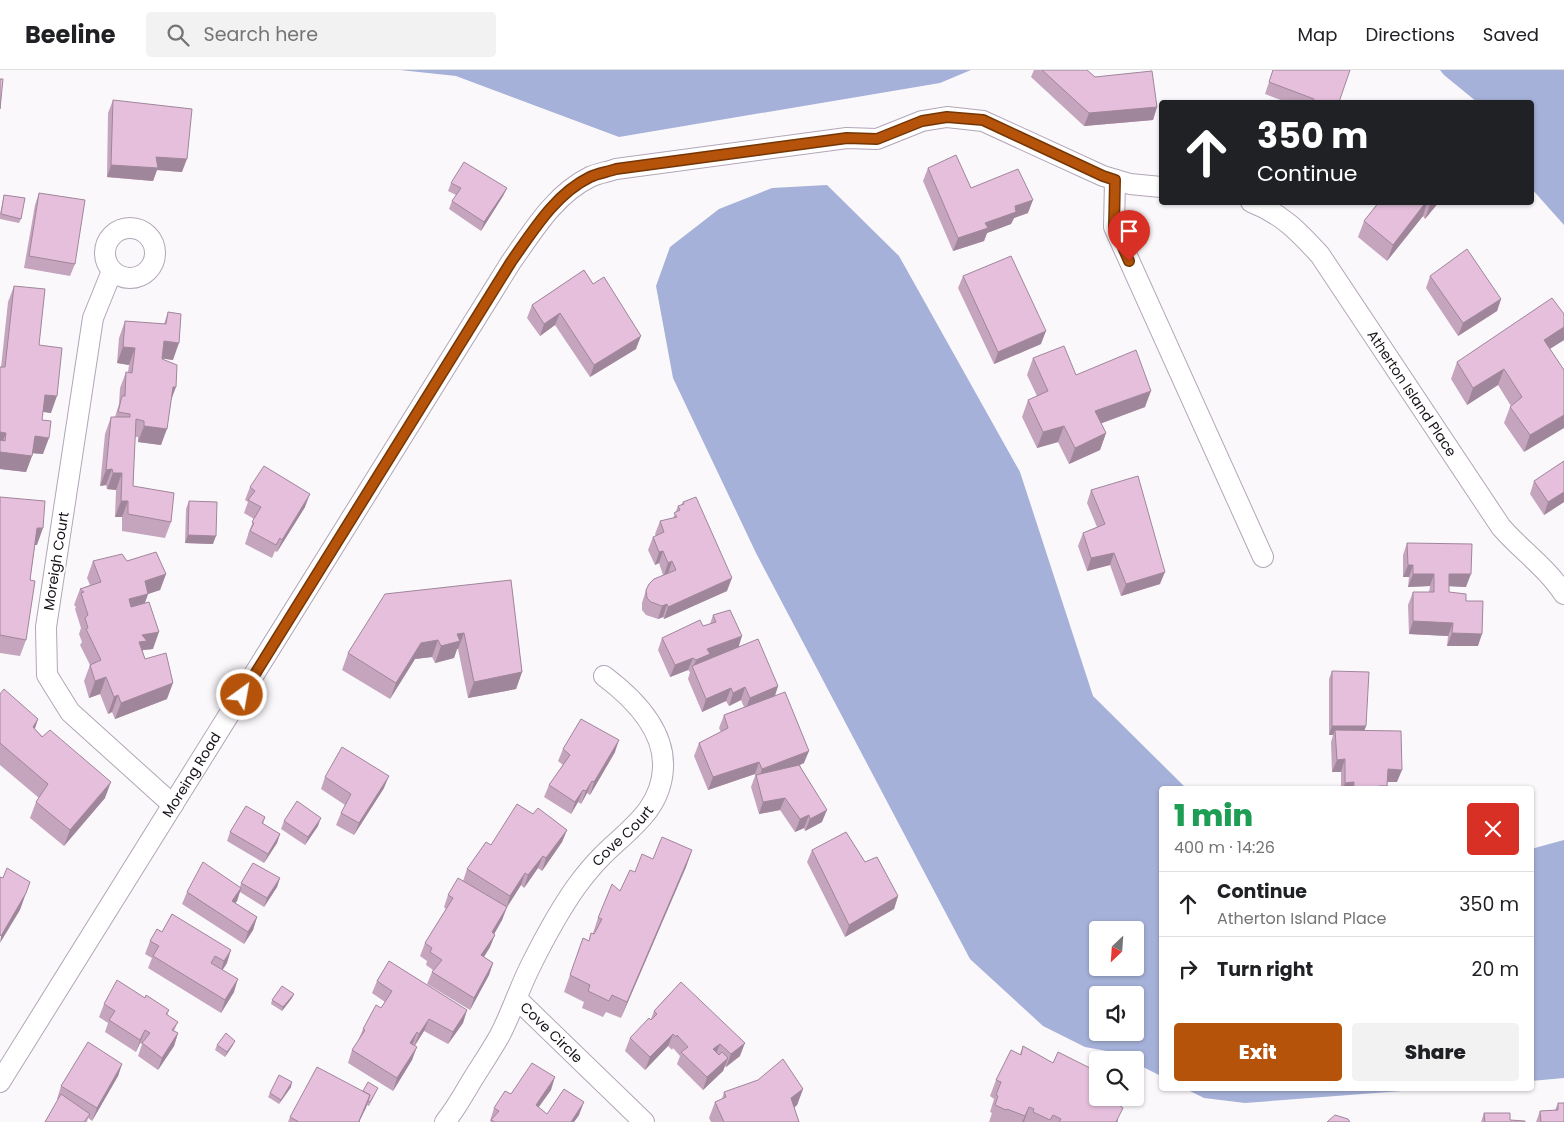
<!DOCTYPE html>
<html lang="en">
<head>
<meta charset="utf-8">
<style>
  :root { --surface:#fff; --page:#f2f2f2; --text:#202124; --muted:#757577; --line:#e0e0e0; --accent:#b45309 }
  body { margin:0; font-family:Poppins,sans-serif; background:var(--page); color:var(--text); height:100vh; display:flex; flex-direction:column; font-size:19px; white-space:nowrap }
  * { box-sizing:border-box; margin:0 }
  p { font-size:16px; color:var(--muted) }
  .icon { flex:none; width:28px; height:28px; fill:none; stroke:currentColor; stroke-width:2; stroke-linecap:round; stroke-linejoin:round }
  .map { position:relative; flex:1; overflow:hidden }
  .details { position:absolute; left:1159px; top:716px; width:375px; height:305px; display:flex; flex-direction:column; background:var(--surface); border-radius:5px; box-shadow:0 1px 4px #0004 }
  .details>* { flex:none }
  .top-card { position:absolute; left:1159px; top:30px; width:375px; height:105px; border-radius:5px; box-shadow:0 1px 4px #0004; background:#202124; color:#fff; overflow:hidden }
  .needle { width:32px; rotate:205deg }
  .buttons { position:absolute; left:1089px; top:851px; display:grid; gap:10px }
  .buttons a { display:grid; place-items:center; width:55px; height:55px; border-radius:5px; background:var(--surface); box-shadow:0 1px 4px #0004; font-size:25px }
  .pin { position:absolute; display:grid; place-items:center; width:42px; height:42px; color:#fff; margin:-51px -21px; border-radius:50% 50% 50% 0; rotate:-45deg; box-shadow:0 0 5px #0007 }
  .pin .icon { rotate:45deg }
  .me { position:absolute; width:55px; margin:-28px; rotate:32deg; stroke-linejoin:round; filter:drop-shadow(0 0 4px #0008) }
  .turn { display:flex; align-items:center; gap:18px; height:105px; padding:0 15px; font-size:22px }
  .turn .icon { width:65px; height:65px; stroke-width:2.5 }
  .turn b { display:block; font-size:35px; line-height:42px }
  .round { display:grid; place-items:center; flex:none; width:52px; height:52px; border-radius:5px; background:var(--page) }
  .head { display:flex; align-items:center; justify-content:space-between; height:85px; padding:0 15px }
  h1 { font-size:30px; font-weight:800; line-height:38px; color:#1e9e55 }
  .cta { display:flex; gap:10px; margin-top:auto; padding:10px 15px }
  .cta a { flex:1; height:58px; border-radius:5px; background:var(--accent); color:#fff; font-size:20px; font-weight:800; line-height:58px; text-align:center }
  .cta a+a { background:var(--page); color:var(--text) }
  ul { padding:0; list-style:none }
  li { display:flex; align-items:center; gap:15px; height:65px; padding:0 15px; border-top:1px solid var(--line) }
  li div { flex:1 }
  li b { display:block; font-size:19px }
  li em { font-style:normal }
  header { display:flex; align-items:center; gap:30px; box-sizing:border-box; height:70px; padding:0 25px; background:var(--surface); border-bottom:1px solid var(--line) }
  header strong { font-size:24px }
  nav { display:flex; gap:28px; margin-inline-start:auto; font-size:18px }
  .search { width:350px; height:45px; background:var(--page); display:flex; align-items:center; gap:12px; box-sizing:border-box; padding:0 18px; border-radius:5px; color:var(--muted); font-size:19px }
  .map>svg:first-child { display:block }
  .water { fill:#a5b1d8; fill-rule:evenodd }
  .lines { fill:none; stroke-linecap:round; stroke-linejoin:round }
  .minor-casing { stroke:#b2a6b8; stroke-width:22 }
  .minor { stroke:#fff; stroke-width:20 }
  .wall { fill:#c5a4bd }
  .shaded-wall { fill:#a0869a }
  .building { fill:#e5bfdc; stroke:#a0869a }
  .route-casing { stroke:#753606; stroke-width:12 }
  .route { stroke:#b45309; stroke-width:9 }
  .labels { text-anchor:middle; stroke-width:4; stroke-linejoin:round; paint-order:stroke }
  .street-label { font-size:14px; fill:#171219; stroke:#fff }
</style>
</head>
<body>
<header>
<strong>Beeline</strong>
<div class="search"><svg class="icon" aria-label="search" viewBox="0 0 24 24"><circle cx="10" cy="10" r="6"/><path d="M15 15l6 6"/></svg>Search here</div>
<nav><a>Map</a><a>Directions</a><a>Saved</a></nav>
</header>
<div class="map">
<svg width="1564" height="1052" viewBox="0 0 1564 1052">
  <rect width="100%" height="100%" fill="#fbf8fc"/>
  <path class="water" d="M400 0H971L940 13 619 67 456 6Z
    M1440 0H1564V155L1531 118V32H1477L1444 5Z
    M827 115 899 186 1020 402 1093 626 1187 719H1161V1006L1135 993V990H1128L1112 982 1085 977 1043 956 970 889 756 483 673 308 656 216 670 177 719 139 772 118ZM1098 860H1135V898H1098ZM1098 925H1135V962H1098Z
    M1564 770V1008L1531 1011V779Z
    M1186 1019H1428L1245 1033 1204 1028Z"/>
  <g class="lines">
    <g class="minor-casing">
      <g id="minor">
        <path d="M1115 110 1114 157 1263 487"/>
        <path id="s1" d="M1251 132C1282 144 1298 161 1320 185L1501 457C1521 480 1547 498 1564 524"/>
        <circle cx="130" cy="183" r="25"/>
        <path d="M112 201 93 248 46 557 47 605 70 642 173 735"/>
        <path id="s2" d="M517 929 644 1052"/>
        <path id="s3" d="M0 1012 511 192C533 161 555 124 590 107 598 103 608 102 616 99L847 68 877 69 922 51 947 47 983 51 1103 106 1130 114 1161 117"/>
        <path id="s4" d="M445 1052C454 1041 461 1029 468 1017 478 1000 490 983 500 965 512 942 520 916 532 893 545 867 559 841 576 817 584 806 593 795 603 785 629 759 661 740 663 698 665 659 632 627 604 606"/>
      </g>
    </g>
    <use href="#minor" class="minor"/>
  </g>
  <path class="wall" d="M1034 0H1087L1095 7 1157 37 1153 50 1084 56 1031 7Z
    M1273 0 1339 32H1286L1265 24Z
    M113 30 182 102 157 100 153 111 107 107 108 43Z
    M928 98 971 118 1028 143 1014 148 1011 154 987 163 984 171 953 181 923 111Z
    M451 113 507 118 503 126 481 161 449 139 452 131 456 125 448 121Z
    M39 123 75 194 70 206 24 198 35 135Z
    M4 125 21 149 19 153 0 149V144Z
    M1379 132H1439L1425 149 1423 146 1387 191 1358 167 1364 151Z
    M584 200 636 279 590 307 555 255 540 266 527 248 532 235Z
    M963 206 1041 274 994 294 958 218Z
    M1430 206 1501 229 1497 241 1458 266 1426 218Z
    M14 216 39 275 51 343 43 342 42 350 43 384 33 383 26 402 0 399V297H1L8 232Z
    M168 242 173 290 162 288 171 332 161 375 138 372V367H135L133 416 171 452 165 468 122 461V447H115L116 420 107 419 106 415 100 416 105 364 111 347H115L119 334 120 318 126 302H128L129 295 117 293 119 268 125 251 164 254Z
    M1564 257V270L1550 279 1564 300 1524 382 1504 353 1510 337 1511 336 1498 315 1467 335 1451 309 1457 292Z
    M1033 288 1076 305 1145 337 1101 353 1106 363 1100 380 1069 394 1058 372 1037 378 1022 347 1028 330 1037 326 1027 305Z
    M1564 391V432L1544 445 1530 424 1534 411Z
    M250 417 305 437 277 482 275 481 272 488 245 474 248 465V464L254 449 244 443 248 432 245 430Z
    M1091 420 1160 514 1121 526 1110 495 1087 501 1078 476 1083 463 1097 457 1087 433Z
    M0 427 37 475H35L30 510 26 570 20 586 0 583Z
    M189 431 213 474 185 473 186 439Z
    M683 432 727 521 664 549 663 547 658 549 646 545 642 540V533L646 520 663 505 659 493 655 495 648 480 653 467 656 466 655 464 660 451 673 448 678 436 681 435Z
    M1407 473 1466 517 1449 516V522L1466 531 1478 576H1447L1448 566 1409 564 1408 535 1413 522H1429L1430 516 1408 517 1409 507H1403V485Z
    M93 491H127L166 504 160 520 148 524 145 533 153 579 143 580V582L145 589 167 629 115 649 112 642 108 644 100 624 89 628 84 611 90 595 80 575 82 572 79 564 81 558 75 539 76 537 74 535 80 519 90 515 87 508Z
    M511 510 522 602 516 619 468 628 458 579H457L454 588 435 593 432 587 415 589 390 629 342 600 348 583Z
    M713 545 739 577 778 616 775 626 804 693 800 695 822 752 805 761 804 758 795 762 780 740 759 744 751 717 755 706V704L708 720 694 686 699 673 721 662 719 658 724 645 744 637 741 630 729 636 726 631 702 642 688 609 690 602 688 600 670 607 658 580 662 568 710 554Z
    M1332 601 1366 656 1364 660 1397 712H1387L1386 719H1341V702H1332L1331 672 1333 665H1329V609Z
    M0 624 38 649 35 659 105 728 64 776 30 748 36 732 39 728 0 695Z
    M563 679 615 682 590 725 587 723 581 734 578 732 571 744 544 727 549 715 563 695 558 691Z
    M325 707 384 718 354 765 336 755 341 743 345 735 321 719Z
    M533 744 567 760 562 772 542 801 538 798 524 818 521 815 507 837 502 850 494 864 490 877 484 887 493 893 489 905 470 940 427 914 432 902 433 900 426 895 427 891 420 886 425 873 446 839 444 837 448 825 463 811 467 799 491 775Z
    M265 747 263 754 280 764 277 773 264 793 227 771 230 762Z
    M284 751 318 756 305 775 281 759Z
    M692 780 686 797 621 948 606 942 603 947 582 938 584 932 564 922 583 868 589 871 591 863H593L598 848 635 802 653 789Z
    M812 780 865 792 898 826 894 839 845 867 807 792Z
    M280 808 277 817 264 837 240 822 237 831 235 833 257 847 253 860 244 874 182 834 187 822 240 817 241 813Z
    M172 844 227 893 222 900 234 922 221 943 148 898 152 888 145 884 150 871 162 862Z
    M377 911 467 940 463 953 448 974 424 961 415 976 412 990 393 1021 348 993 352 980 358 971 363 959 381 938 385 932 372 923Z
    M681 912 740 986 726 997 725 996 723 1001 703 1020 677 994 680 986 673 978 672 980 668 976 645 1000 625 981 630 968 651 949 654 941Z
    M294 924 292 928 282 941 271 934 272 930Z
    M104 934 169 940 167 946 178 952 174 961 178 963 174 976 158 1000 138 986 142 974 140 973 136 982 105 962 108 953 99 947Z
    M217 975H233L225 987 215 980Z
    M1023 976 1098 1028 1118 1034V1052H989L992 1043 990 1042 994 1029 990 1026 996 1010 1020 984Z
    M122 994 118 1006 92 1051 88 1048 87 1052H45L58 1030 57 1029 61 1016Z
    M291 1017 279 1034 268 1027 270 1023Z
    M803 1019 797 1035 794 1038 799 1052H711L709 1048 715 1032 722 1029 724 1022Z
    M551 1020 538 1037 547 1044 579 1045 574 1052H491L490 1051 494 1038 511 1024Z
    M363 1021 376 1022 369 1036 367 1035 359 1051 360 1052H288L290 1047Z
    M1558 1033 1564 1052H1536L1540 1041 1555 1040Z
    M1484 1043 1510 1050 1525 1052H1481Z"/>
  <path class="shaded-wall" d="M1157 37 1153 50 1084 56 1089 43Z
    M156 87 187 89 182 102 157 100 153 111 107 107 111 95Z
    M507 118 503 126 481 161 484 152Z
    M1033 130 1028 143 1014 148 1011 154 987 163 984 171 953 181 958 168 1015 136Z
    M1426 132H1427L1423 146 1387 191 1393 175Z
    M1431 132H1439L1425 149Z
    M1501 229 1497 241 1458 266 1463 253Z
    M560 243 555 255 540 266 544 254Z
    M1564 257V270L1538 286 1544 270Z
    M1046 261 1041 274 994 294 998 282Z
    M641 266 636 279 590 307 594 295Z
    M164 271 179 273 173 290 158 288Z
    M123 277 135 278 129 295 117 293Z
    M1504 299 1498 315 1467 335 1473 318Z
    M173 317H176L170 333Z
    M1151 321 1145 337 1089 358 1095 341Z
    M45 325 57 326 51 343 39 341Z
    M1564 345V358L1524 382 1530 365Z
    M144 356 167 359 161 375 138 372Z
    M1064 356 1058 372 1037 378 1043 362Z
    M0 362 6 363 0 378Z
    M1106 363 1100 380 1069 394 1075 378Z
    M35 366 49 368 43 384 29 383Z
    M0 382 32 386 26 402 0 399Z
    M112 399 106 415 100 416 106 400Z
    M113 403H122L116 420 107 419Z
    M1564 422V432L1544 445 1548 432Z
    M310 424 305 437 277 482 282 470Z
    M121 431H128L122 447H115Z
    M37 458H43L37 475H31Z
    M188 465 216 466 213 474 185 473Z
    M663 481 659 493 655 495 659 482Z
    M1114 483 1110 495 1087 501 1091 488Z
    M672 491 668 504 664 505 668 493Z
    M1408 495H1413L1409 507H1403Z
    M1165 502 1160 514 1121 526 1126 514Z
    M166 504 160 520 148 524 142 540 123 545 129 529 145 511Z
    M1413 504H1434L1430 516 1408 517Z
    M1449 504H1471L1466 517 1445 516Z
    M732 508 727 521 664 549 668 537Z
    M667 534 663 547 658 549 662 536Z
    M1413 551 1453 553 1448 566 1409 564Z
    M159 562 153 579 143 580 141 588 133 589 142 565Z
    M464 563 458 579H457L454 588 435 593 441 576 457 564Z
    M1452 563 1482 564 1478 576H1447Z
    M742 566 738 579 708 589 705 597 693 598 696 590 707 579Z
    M438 570 432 587 415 589 390 629 396 613 421 573Z
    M693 588 688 600 670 607 675 595Z
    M522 602 516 619 468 628 474 612Z
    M106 607 100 624 89 628 95 611Z
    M173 613 167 629 115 649 121 633Z
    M778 616 774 628 745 640 750 628Z
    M745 617 741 630 729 636 733 623Z
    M731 618 726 631 702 642 706 629Z
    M118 625 112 642 108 644 114 627Z
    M38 649 32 666 33 657Z
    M1332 656H1366L1363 665 1335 660 1333 665H1329Z
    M619 670 615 682 590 725 594 712Z
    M809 681 804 693 758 712 762 699Z
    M1345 689 1341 702H1332L1337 690Z
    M759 692 755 704 708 720 713 707Z
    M1388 699 1402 700 1397 712H1383Z
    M389 706 384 718 354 765 359 753Z
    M592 711 587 723 581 734 586 721Z
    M111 712 105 728 64 776 70 760Z
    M1354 712 1352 719H1343L1345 713Z
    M1379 716H1387L1386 719H1378Z
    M583 720 578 732 571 744 575 732Z
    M785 728 780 740 759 744 763 732Z
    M827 740 822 752 805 761 810 749Z
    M809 745 804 758 795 762 800 749Z
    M321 748 318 756 305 775 308 767Z
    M567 760 562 772 542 801 546 788Z
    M280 764 277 773 264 793 268 784Z
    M692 780 686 797 621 948 627 932Z
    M543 786 538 798 524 818 528 805Z
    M525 803 521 815 507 837 502 850 488 875 492 862 506 839 510 826Z
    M280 808 277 817 264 837 267 828Z
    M30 812 20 840 0 873 1 866Z
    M241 818 237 831 227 844 232 831Z
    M898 826 894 839 845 867 849 855Z
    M257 847 253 860 244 874 248 862Z
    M495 865 490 877 477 898 481 885Z
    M231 880 227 893 220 904 224 891Z
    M493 893 489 905 470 940 474 928Z
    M238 909 234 922 221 943 225 930Z
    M294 924 292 928 282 941 283 937Z
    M467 940 463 953 448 974 453 962Z
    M429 949 424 961 414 976 419 964Z
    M145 960 140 973 136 982 140 970Z
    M417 962 412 975 410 973Z
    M178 963 174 976 158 1000 162 988Z
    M673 964 668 976 645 1000 650 987Z
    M235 971 233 975 225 987 227 982Z
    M745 973 740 986 726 997 731 984Z
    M720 974 715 986 713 979Z
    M417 977 412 990 393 1021 397 1008Z
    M728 988 723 1001 703 1020 707 1007Z
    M122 994 118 1006 92 1051 97 1038Z
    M555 1007 551 1020 531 1048 536 1035Z
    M292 1012 291 1017 279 1034 281 1030Z
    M803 1019 797 1035 785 1045 791 1028Z
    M370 1025 366 1038 359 1052H358Z
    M584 1032 579 1045 574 1052H571Z
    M1029 1037 1024 1052H1022L1025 1046Z"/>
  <path class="building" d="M1042 0H1087L1095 7 1152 1 1157 37 1089 43Z
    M1273 0H1350L1339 32H1313L1314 29 1269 12Z
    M0 9H3L0 39Z
    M113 30 192 39 187 89 156 87 158 98 111 95Z
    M956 85 971 118 1018 99 1033 130 1015 136 1016 142 985 153 988 158 958 168 928 98Z
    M464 92 507 118 484 152 452 131 461 118 451 113Z
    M39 123 85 130 75 194 29 186Z
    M4 125 25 128 21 149 1 144Z
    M1379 132H1426L1393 175 1364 151Z
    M1467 179 1501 229 1463 253 1430 206Z
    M1011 186 1046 261 998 282 963 206Z
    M584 200 593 214 604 207 641 266 594 295 560 243 544 254 532 235Z
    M14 216 45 219 39 275 62 278 57 326 45 325 42 350 51 351 49 368 35 366 32 386 0 382V370L5 371 6 363 0 362V297H5Z
    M1552 228 1564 244V257L1544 270 1564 300V345L1530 365 1510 337 1522 327 1504 299 1473 318 1457 292Z
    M168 242 181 244 179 273 164 271 162 289 177 295 176 317H173L167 359 144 356V351L136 349 133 416 174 423 171 452 128 444V431H121L122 403H113L112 399 106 400 111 347H130V344L118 342 122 326H125L126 302 132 303 135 278 123 277 125 251 166 254Z
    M1064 276 1076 305 1136 280 1151 321 1095 341 1106 363 1075 378 1064 356 1043 362 1028 330 1048 321 1033 288Z
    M1564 391V422L1548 432 1534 411Z
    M264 396 310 424 282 470 280 468 276 475 250 461 254 453 252 452 261 437 248 430 255 421 250 417Z
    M1138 406 1165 502 1126 514 1114 483 1091 488 1083 463 1105 454 1091 420Z
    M0 427 45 431 43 458H37L30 510 35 511 26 570 0 565Z
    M696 427 732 508 668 537 667 534 662 536 651 532 647 528 646 520 649 514 654 509 676 500 672 491 668 493 663 481 659 482 653 467 664 462 660 451 677 447 674 443 680 440 678 436 684 434 683 432Z
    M189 431 217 432 216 466 188 465Z
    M1407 473 1472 474 1471 504H1449V522L1466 524V531H1483L1482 564 1452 563 1453 553 1413 551V522H1434V504H1413V495H1408Z
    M156 482 166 504 145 511 148 524 129 529 131 537 149 532 159 562 142 565 147 571 139 572 145 589 166 583 173 613 121 633 118 625 114 627 106 607 95 611 90 595 101 590 86 559 88 558 85 548 88 545 81 523 84 522 80 519 101 512 93 491 122 484 127 491Z
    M511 510 522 602 474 612 464 563 457 564 460 571 441 576 438 570 421 573 396 613 348 583 385 524Z
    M730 540 742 566 707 579 710 584 696 590 693 588 675 595 662 568 700 550 703 556 716 552 713 545Z
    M758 569 778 616 750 628 745 617 733 623 731 618 706 629 692 596Z
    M1332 601 1369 602 1366 656H1332Z
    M4 619 38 649 33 657 42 667 50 660 111 712 70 760 36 732 48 714 0 673V624Z
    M785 622 809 681 762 699 759 692 713 707 699 673 728 658 724 645Z
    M581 649 619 670 594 712 592 711 586 721 583 720 575 732 549 715 570 685 563 679Z
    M1335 660 1401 661 1402 700 1388 699 1387 716H1379V719H1354V712L1345 713V689L1337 690Z
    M342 677 389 706 359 753 341 743 351 724 325 707Z
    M799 695 827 740 810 749 809 745 800 749 785 728 763 732 756 705Z
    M297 731 321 748 308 767 284 751Z
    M517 734 533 744 538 738 567 760 546 788 543 786 528 805 525 803 510 826 467 799 486 772 491 775Z
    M246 736 265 747 262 753 280 764 268 784 230 762Z
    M846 762 865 792 877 787 898 826 849 855 812 780Z
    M662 767 692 780 627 932 612 925 609 931 588 921 590 915 570 905 583 868 589 871 591 863 594 864 602 849 598 848 612 814 620 821 630 800 635 802 642 784 653 789Z
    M203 792 241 818 232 831 257 847 248 862 187 822Z
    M253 793 280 808 267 828 241 813Z
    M7 798 30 812 26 823 1 866 0 865V807L3 808Z
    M458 808 507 837 492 862 495 865 481 885 493 893 474 928 432 902 442 890 430 882 432 878 425 873 453 828 448 825Z
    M172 844 231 880 224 891 215 886 211 893 238 909 225 930 153 886 159 876 150 871 157 859 162 862Z
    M389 891 467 940 453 962 429 949 419 964 417 962 410 973 417 977 397 1008 352 980 365 960 363 959 376 935 381 938 392 921 377 911Z
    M117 910 145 928 146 925 169 940 166 944 178 952 172 960 178 963 162 988 142 973 150 963 145 960 140 970 109 950 115 941 104 934Z
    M681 912 745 973 731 984 720 974 713 979 719 985 722 982 728 988 707 1007 681 982 688 977 677 965 676 967 673 964 650 987 630 968 649 948 651 950 657 944 654 941Z
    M282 916 294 924 283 937 272 930Z
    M226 963 235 971 227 982 217 975Z
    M88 972 122 994 97 1038 61 1016Z
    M1023 976 1053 993 1058 982 1098 1002V1028H1115L1119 1030 1118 1034 1123 1038 1116 1052H1059L1061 1049 1053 1045 1050 1050 1033 1042 1034 1039 1029 1037 1025 1046 1007 1039 1006 1040 995 1035 998 1026 996 1025 1001 1012 996 1010 1011 980 1021 985Z
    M783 989 803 1019 791 1028 799 1052H724L715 1032 726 1027 724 1022 758 1010Z
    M532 993 555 1007 536 1035 547 1044 564 1019 584 1032 571 1052H495L491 1050 499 1041 494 1038 505 1021 511 1024Z
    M317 997 370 1025 359 1051 360 1052H299L290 1047Z
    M279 1005 292 1012 281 1030 270 1023Z
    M368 1012 378 1018 370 1032 368 1031 370 1025 363 1021Z
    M61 1024 90 1044 84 1052H45Z
    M1558 1033H1564V1052H1541L1540 1041 1558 1040Z
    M1484 1043H1510V1050L1525 1051V1052H1485Z
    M1335 1045 1348 1049 1350 1052H1327L1328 1051Z"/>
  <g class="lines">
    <g class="route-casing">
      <path id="route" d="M242 625 511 192C533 161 555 124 590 107 598 103 608 102 616 99L847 68 877 69 922 51 947 47 983 50 1103 106 1115 110 1114 157 1129 191"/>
    </g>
    <use href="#route" class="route"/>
  </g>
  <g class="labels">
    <g class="street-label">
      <text dy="5" stroke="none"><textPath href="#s1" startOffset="254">Atherton Island Place</textPath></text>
      <text transform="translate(56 491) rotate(-81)" y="5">Moreigh Court</text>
      <text dy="5" stroke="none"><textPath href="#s3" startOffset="362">Moreing Road</textPath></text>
      <text dy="5" stroke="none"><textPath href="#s4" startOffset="339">Cove Court</textPath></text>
      <text dy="5" stroke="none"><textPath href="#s2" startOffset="48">Cove Circle</textPath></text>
    </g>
  </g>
</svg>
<div class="buttons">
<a><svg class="needle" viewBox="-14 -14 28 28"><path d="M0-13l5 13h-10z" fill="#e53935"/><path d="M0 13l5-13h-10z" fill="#757577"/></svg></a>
<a><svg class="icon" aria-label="sound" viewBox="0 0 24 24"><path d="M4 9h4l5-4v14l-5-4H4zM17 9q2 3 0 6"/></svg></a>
<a><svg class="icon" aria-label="search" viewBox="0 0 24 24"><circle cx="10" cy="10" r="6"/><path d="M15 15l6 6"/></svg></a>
</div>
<div class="pin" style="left:1129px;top:191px;background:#d93025"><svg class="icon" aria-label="arrive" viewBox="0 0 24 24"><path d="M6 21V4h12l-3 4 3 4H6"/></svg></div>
<svg class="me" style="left:242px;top:625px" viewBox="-20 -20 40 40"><circle r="17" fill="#b45309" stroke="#fff" stroke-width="3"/><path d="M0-11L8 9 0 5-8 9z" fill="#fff"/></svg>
<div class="top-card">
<div class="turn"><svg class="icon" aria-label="ahead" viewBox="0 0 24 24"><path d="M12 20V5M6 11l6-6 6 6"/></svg><div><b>350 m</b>Continue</div></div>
</div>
<section class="details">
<div class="head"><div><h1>1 min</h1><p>400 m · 14:26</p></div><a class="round" style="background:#d93025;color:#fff"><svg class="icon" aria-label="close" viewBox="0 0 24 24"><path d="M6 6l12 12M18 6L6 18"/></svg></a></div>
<ul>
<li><svg class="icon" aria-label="ahead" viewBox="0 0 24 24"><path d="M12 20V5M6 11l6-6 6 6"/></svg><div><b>Continue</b><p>Atherton Island Place</p></div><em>350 m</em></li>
<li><svg class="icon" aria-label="right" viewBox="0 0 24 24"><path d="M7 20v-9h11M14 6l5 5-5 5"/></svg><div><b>Turn right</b></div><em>20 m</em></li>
</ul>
<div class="cta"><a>Exit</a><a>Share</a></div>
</section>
</div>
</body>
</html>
